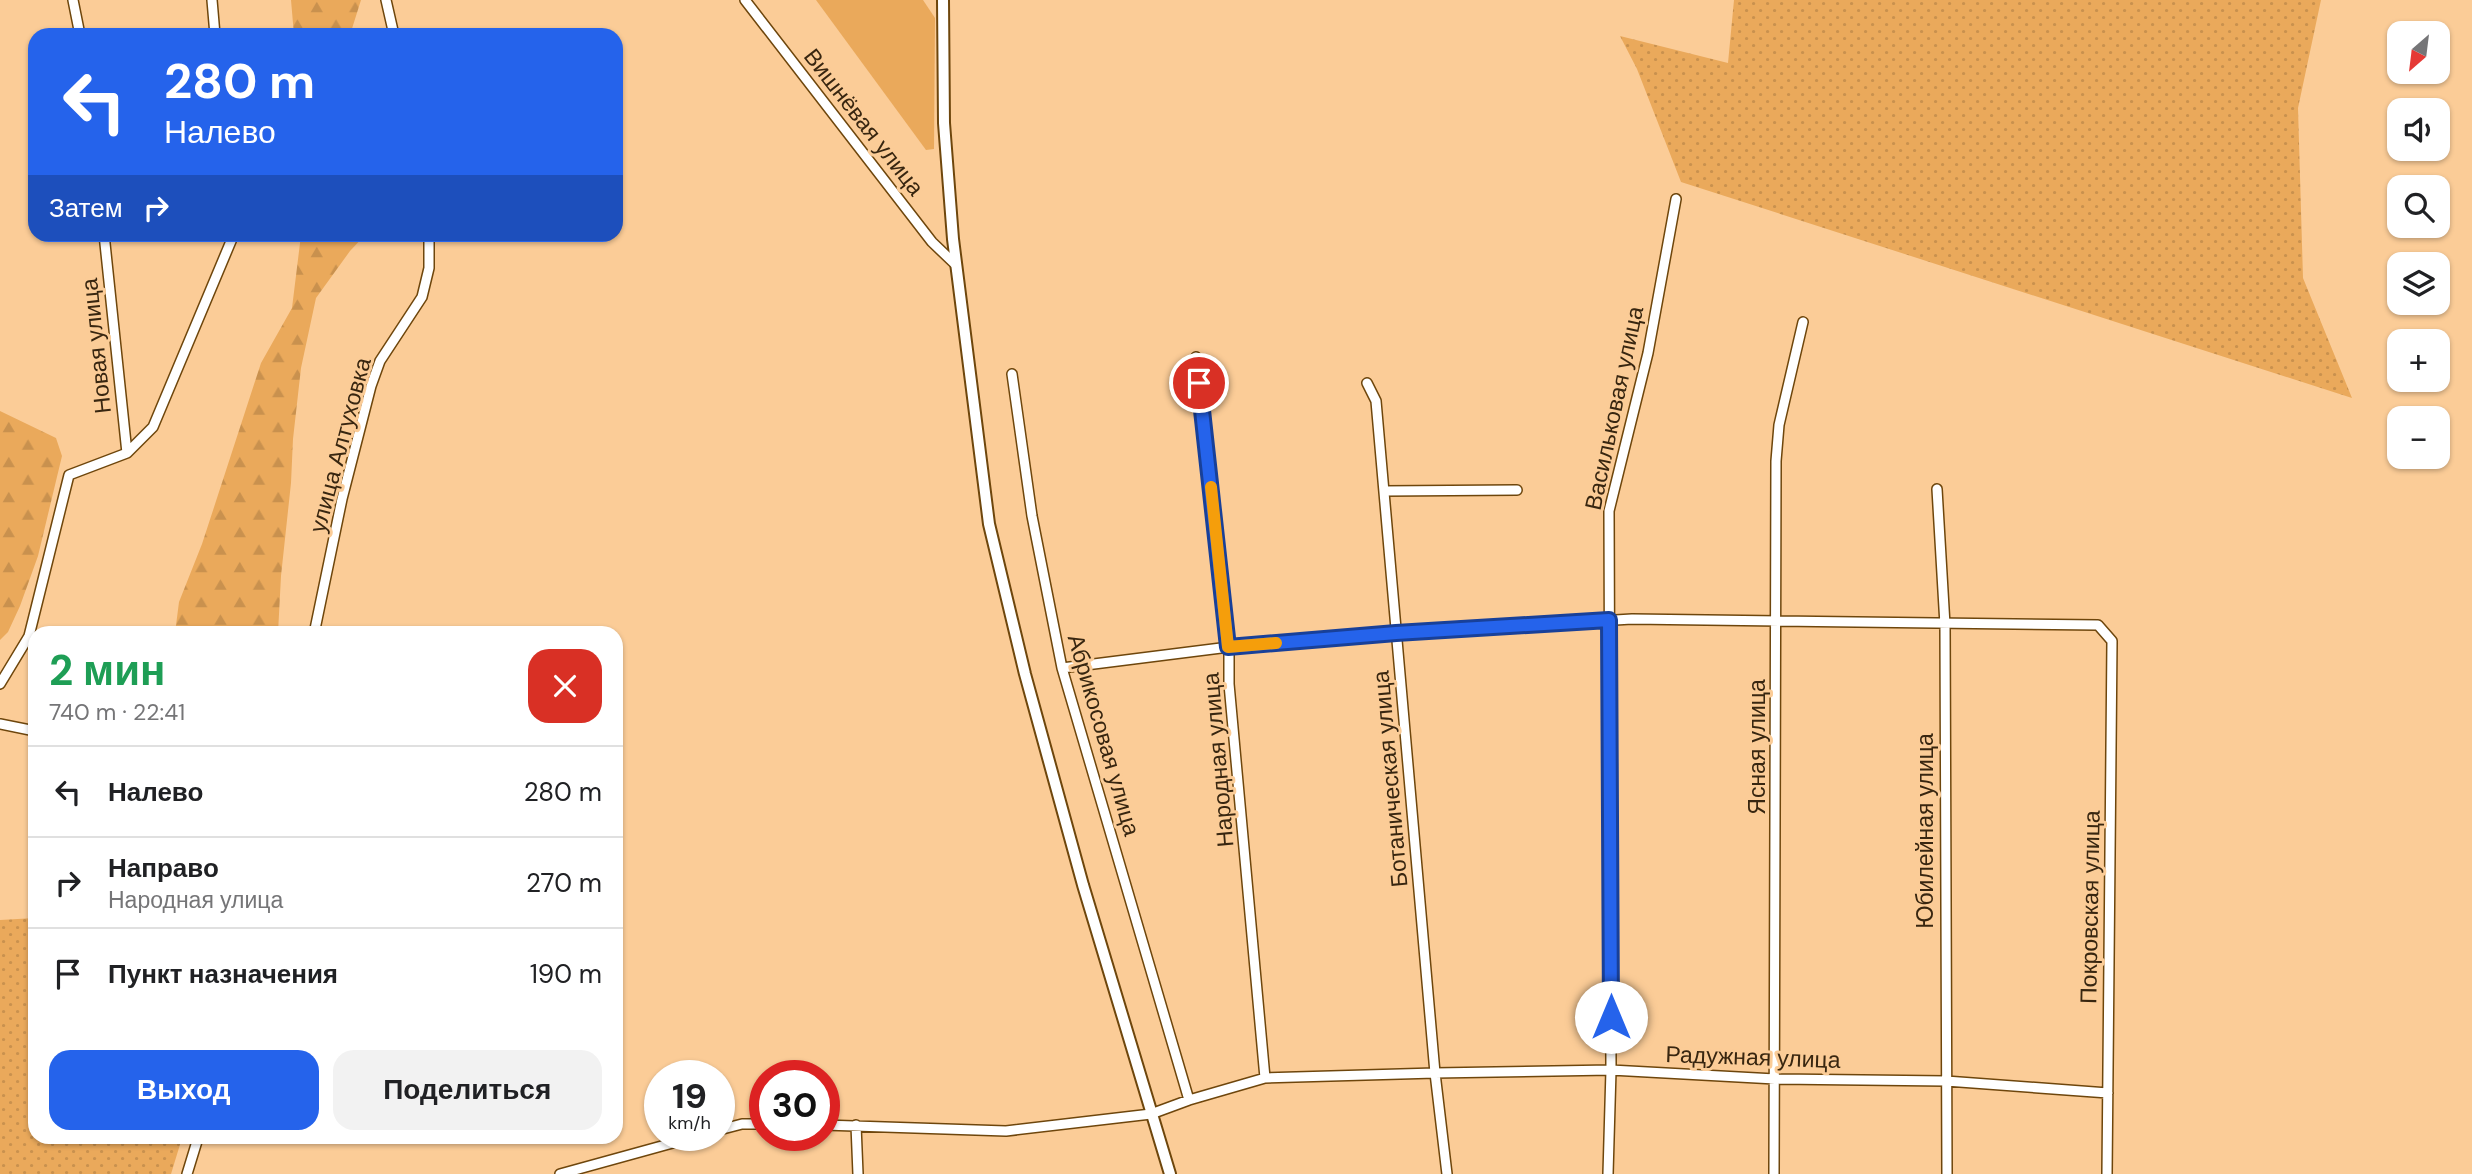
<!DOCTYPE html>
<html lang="ru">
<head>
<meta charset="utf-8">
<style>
  :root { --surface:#fff; --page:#f2f2f2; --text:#202124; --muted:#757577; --line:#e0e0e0; --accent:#2563eb }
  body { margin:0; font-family:"DM Sans",sans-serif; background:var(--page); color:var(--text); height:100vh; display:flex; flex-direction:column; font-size:26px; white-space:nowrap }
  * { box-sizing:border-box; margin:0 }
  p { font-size:23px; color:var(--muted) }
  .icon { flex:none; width:38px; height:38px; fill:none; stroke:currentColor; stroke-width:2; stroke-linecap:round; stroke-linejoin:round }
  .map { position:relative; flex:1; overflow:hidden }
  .sheet { position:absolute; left:28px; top:626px; width:595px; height:518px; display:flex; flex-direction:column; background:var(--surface); border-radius:21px; box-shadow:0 2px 5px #0004 }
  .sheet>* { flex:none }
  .top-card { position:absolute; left:28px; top:28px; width:595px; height:214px; border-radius:21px; box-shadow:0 2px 5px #0004; background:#2563eb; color:#fff; overflow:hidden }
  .needle { width:46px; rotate:208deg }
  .fabs { position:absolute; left:2387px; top:21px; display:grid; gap:14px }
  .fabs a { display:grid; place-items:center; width:63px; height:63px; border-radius:14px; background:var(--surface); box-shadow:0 2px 5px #0004; font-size:35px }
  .speed { position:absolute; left:644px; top:1060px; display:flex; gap:14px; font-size:35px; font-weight:700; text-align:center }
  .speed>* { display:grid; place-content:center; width:91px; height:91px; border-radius:50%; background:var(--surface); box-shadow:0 2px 5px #0004; line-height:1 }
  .speed small { font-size:18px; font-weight:400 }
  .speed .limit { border:10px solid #d22; background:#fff; color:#111 }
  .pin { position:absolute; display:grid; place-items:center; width:60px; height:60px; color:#fff; margin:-30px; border:4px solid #fff; border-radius:50%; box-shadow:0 2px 7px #0007 }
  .me { position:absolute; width:77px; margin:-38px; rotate:0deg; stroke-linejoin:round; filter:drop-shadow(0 0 5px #0008) }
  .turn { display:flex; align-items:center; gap:24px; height:147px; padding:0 21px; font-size:32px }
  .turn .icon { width:91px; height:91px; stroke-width:2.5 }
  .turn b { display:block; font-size:49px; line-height:60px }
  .then { display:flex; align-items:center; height:66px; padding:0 21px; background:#0003; gap:14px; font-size:26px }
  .round { display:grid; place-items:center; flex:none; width:74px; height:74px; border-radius:21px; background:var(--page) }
  .head { display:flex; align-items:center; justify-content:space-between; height:119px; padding:0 21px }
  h1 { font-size:42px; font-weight:700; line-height:52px; color:#1e9e55 }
  .primary-button { display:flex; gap:14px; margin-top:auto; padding:14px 21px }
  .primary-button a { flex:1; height:80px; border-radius:21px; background:var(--accent); color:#fff; font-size:28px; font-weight:700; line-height:80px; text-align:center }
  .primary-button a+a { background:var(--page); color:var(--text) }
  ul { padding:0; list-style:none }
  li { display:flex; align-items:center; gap:21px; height:91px; padding:0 21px; border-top:2px solid var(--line) }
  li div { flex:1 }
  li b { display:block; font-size:26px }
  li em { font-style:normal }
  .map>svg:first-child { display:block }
  .grass { fill:url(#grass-dots) }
  .forest { fill:url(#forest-firs) }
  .green { fill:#eaa95b }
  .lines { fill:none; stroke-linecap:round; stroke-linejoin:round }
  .minor-casing { stroke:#6e460c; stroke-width:12 }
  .tertiary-casing { stroke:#6e460c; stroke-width:14 }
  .minor { stroke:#fff; stroke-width:9 }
  .tertiary { stroke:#fff; stroke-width:10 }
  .route-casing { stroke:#184099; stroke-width:18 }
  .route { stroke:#2563eb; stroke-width:12 }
  .slow { stroke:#f59e0b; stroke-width:12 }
  .labels { text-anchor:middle; stroke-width:6; stroke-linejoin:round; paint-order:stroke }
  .street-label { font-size:23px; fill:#382610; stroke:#fbcc97 }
</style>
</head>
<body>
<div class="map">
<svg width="2472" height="1174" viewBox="0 0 2472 1174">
  <defs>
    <pattern id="grass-dots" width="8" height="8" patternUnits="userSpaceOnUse" patternTransform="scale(1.75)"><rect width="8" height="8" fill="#eaa95b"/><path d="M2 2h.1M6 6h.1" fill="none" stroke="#c9914e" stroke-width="1.8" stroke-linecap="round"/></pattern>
    <pattern id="forest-firs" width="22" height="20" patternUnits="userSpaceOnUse" patternTransform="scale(1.75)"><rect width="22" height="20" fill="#eaa95b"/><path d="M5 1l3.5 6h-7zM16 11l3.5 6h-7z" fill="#c9914e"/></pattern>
  </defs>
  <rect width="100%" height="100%" fill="#fbcc97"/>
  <path class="grass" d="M1734 0H2321L2298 108 2303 278 2352 398 1681 182 1637 69 1620 36 1728 63Z
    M35 918V1138H182L171 1174H0V920Z"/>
  <path class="forest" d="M291 0H361L350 35H294Z
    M301 235H365L350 251 316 298 301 368 293 439 291 483 281 576 278 633H175L179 602 202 544 261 363 292 308Z
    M0 411 56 438 62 456 38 556 20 606 8 632 0 640Z"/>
  <path class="green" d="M816 0H923L935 18 934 149 926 150Z"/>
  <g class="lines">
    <g class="minor-casing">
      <path id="minor" d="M73 0 80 35
        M212 0 215 35
        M386 0 394 35
        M745 0 932 242 955 264
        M104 234 127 453
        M1196 357 1229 647V684L1265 1078
        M1012 374 1032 516 1062 668 1189 1100
        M1367 383 1376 401 1435 1073 1447 1174
        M1937 489 1945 625 1947 1174
        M1384 491 1517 490
        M314 634 342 499 371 386 380 361 422 297 429 268V234
        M1062 668 1229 647 1396 633 1632 619 2098 625 2112 641 2107 1174
        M0 684 29 636 69 475 127 453 153 427 234 234
        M0 724 35 731
        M824 1125 1006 1131 1151 1114 1189 1100 1265 1078 1435 1073 1611 1070 1775 1079 1946 1081 2108 1093
        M856 1125 858 1174
        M719 1130 742 1124H765
        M187 1174 198 1138
        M560 1174 698 1136
        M1608 1174 1611 1070 1609 511 1648 353 1676 199
        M1774 1174 1776 461 1779 425 1803 322"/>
    </g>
    <g class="tertiary-casing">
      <path id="tertiary" d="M943 0 944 123 953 239 989 524 1025 674 1083 885 1170 1174"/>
    </g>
    <use href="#minor" class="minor"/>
    <use href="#tertiary" class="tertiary"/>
  </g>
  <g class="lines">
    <g class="route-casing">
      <path id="route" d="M1199 383 1228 647 1396 633 1609 620 1611 1017"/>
    </g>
    <use href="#route" class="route"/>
    <path class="slow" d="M1211 487 1228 647 1276 643"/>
  </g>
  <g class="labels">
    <g class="street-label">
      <text transform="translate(864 122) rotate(52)" y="8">Вишнёвая улица</text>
      <text transform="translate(96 346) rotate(-96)" y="8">Новая улица</text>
      <text transform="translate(1614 408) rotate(-78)" y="8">Васильковая улица</text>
      <text transform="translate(340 445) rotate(-75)" y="8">улица Алтуховка</text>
      <text transform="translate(1104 735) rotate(74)" y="8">Абрикосовая улица</text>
      <text transform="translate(1757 747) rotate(-90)" y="8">Ясная улица</text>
      <text transform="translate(1218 760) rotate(-95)" y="8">Народная улица</text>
      <text transform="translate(1390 779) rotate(-95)" y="8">Ботаническая улица</text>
      <text transform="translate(1925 831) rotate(-90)" y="8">Юбилейная улица</text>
      <text transform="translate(2090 907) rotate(-89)" y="8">Покровская улица</text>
      <text transform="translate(1753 1057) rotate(2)" y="8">Радужная улица</text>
    </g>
  </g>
</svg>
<div class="fabs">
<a><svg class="needle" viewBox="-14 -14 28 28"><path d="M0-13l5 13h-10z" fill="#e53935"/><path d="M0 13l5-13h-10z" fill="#757577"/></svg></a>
<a><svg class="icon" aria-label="sound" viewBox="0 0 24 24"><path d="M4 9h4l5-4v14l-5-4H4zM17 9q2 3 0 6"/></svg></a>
<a><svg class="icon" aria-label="search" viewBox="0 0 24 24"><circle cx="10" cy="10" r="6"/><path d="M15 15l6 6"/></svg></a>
<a><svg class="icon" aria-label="layers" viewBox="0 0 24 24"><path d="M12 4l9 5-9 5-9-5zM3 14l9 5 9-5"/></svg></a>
<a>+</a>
<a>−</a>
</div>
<div class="speed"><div>19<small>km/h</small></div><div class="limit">30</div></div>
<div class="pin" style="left:1199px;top:383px;background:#d93025"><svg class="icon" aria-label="arrive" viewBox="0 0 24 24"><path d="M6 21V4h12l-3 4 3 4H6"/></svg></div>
<svg class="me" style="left:1611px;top:1017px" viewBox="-20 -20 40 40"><circle r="19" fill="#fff"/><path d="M0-13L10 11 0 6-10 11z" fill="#2563eb"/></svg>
<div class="top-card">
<div class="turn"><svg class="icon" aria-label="left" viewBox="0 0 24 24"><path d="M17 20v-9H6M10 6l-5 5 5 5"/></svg><div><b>280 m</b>Налево</div></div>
<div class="then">Затем<svg class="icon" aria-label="right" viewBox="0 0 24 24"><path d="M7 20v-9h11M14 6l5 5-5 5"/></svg></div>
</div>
<section class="sheet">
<div class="head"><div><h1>2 мин</h1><p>740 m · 22:41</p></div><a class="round" style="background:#d93025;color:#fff"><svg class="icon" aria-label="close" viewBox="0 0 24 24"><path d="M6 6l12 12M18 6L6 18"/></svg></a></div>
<ul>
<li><svg class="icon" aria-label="left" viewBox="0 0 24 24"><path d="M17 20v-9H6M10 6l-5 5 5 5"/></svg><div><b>Налево</b></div><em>280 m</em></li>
<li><svg class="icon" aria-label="right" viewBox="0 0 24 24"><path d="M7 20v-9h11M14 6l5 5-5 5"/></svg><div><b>Направо</b><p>Народная улица</p></div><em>270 m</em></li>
<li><svg class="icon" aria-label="arrive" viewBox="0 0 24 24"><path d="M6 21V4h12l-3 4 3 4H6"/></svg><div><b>Пункт назначения</b></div><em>190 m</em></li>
</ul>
<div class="primary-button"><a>Выход</a><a>Поделиться</a></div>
</section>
</div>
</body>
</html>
